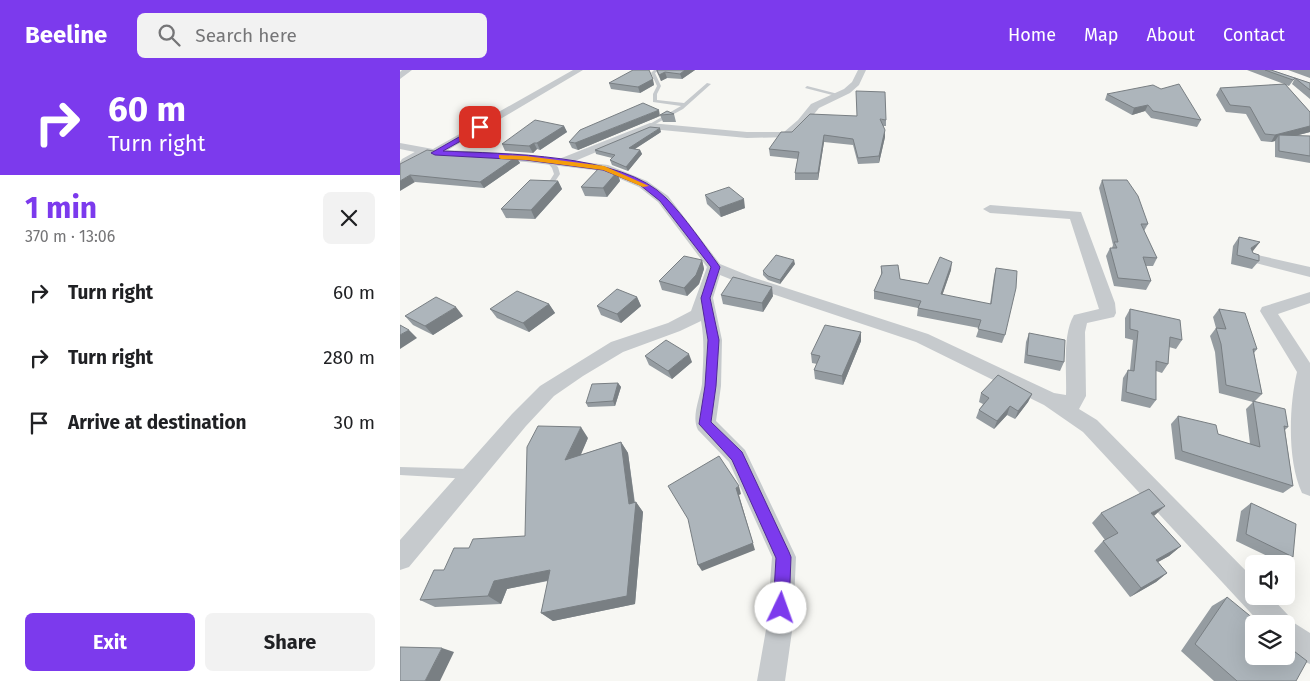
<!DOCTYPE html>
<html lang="en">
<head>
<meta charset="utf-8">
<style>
  :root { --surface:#fff; --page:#f2f2f2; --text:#202124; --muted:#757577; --accent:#7c3aed }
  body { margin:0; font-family:"Fira Sans",sans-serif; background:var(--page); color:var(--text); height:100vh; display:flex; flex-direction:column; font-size:19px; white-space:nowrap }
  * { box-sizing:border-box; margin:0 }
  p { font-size:16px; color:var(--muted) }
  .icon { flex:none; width:28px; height:28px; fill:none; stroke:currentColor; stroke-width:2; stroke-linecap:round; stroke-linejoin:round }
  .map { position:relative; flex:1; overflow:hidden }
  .side { display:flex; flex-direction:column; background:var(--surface); width:400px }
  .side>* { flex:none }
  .guide { background:#7c3aed; color:#fff; overflow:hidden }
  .buttons { position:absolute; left:845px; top:485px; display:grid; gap:10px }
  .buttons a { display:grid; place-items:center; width:50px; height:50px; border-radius:8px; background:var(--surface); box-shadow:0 5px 20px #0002; font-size:25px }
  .pin { position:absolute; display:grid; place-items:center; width:42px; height:42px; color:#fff; margin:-21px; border-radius:10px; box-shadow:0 2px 8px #0006 }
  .me { position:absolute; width:55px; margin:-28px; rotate:3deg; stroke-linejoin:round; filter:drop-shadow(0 0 4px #0008) }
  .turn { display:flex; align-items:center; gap:18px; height:105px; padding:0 25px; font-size:22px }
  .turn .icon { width:65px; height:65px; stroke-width:2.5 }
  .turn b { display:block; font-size:35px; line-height:42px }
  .round { display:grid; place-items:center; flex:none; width:52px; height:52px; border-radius:8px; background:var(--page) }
  .head { display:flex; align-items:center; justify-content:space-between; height:85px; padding:0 25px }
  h1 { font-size:30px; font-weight:700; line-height:38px; color:var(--accent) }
  .action { display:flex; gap:10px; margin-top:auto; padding:10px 25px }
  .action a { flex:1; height:58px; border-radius:8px; background:var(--accent); color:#fff; font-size:20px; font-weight:700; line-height:58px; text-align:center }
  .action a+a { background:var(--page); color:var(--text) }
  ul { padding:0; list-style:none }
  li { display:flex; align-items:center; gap:15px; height:65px; padding:0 25px }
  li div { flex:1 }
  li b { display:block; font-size:19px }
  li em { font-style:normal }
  header { display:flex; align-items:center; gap:30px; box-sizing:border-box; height:70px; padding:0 25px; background:var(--accent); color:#fff }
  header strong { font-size:24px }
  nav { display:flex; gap:28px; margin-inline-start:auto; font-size:18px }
  .search { width:350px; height:45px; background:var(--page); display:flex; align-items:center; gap:12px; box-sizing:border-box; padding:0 18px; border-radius:8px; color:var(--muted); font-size:19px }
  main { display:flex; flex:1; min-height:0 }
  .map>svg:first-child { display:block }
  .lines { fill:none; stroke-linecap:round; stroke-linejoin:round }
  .lane { fill:#c6cacd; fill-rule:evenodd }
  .street { fill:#c6cacd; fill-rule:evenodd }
  .wall { fill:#959ca1 }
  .shaded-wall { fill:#797f83 }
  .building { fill:#adb5bb; stroke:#797f83 }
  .route { fill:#7c3aed; stroke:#51269a }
  .slow { fill:#f59e0b }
</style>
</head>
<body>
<header>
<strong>Beeline</strong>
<div class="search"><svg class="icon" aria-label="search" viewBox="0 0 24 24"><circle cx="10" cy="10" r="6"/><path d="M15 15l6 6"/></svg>Search here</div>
<nav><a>Home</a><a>Map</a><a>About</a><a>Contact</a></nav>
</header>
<main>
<section class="side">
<div class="guide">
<div class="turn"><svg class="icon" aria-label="right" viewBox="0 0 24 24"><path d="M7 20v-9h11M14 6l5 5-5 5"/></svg><div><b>60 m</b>Turn right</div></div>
</div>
<div class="head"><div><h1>1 min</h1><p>370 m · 13:06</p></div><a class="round"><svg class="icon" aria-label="close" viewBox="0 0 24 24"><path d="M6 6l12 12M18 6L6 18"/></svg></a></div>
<ul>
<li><svg class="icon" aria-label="right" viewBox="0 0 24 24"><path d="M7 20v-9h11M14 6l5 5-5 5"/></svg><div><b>Turn right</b></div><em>60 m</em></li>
<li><svg class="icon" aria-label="right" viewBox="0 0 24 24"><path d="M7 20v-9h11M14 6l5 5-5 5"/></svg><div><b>Turn right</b></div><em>280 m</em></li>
<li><svg class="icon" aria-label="arrive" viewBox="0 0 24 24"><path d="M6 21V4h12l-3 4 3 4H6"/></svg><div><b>Arrive at destination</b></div><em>30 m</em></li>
</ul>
<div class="action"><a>Exit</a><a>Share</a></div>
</section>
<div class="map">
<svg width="910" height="611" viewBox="0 0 910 611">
  <rect width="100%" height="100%" fill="#f7f7f3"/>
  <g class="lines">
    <path class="lane" d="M254 0H259L255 3 261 16 257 24V30L284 33 307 13 311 14 283 39 250 57 248 56V55L281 36 253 32V24L257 16 251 3Z
      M407 16 442 25V26L440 27 405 18Z
      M22 78 24 79V81L6 91 2 97 0 98V92L2 89Z
      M147 90H151L158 97 160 104 152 116 150 117 147 115 154 104 152 98 146 91Z
      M0 397 70 399 74 401 75 404 74 407 70 409 0 405Z"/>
    <path class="street" d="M2 0H12L0 9V2Z
      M173 0H183L48 80 126 84 159 89 250 53 347 62H384L398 50 411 34 444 19 452 12 458 0H466L459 15 450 23 419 38 406 54 391 67 347 68 251 59 175 91 208 95 247 111 268 126 320 194 352 207 528 264 654 323 666 325C667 302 662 265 674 245L699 239 670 149 590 143 583 139 590 135 681 142 715 233 716 243 714 247 687 253 685 262 686 326 679 339 697 350 854 509V526H870L888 545 891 551 910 563V594L900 590 886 579V554H861L683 362 644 335 516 272 340 213 320 205 313 228 322 270 321 316 316 351 345 380 396 487 393 554 385 611H357L367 554 372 487 329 392 298 360C291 347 300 328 302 314 303 292 305 272 301 251L280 261 223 282 183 306 154 326 126 356 9 497 0 500V470L112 344 140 316 211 272 268 253 291 241 307 197 258 132 239 117 202 101 126 92 35 86 0 79V73L33 79Z
      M853 184 910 197V207L848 191 846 188 848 185Z
      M910 222V233L878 244 910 293V426L902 423C887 391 889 336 897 302L860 241 862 237Z"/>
  </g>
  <path class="wall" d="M256 0H295L282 9 267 8 261 11Z
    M847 0H871L895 8 889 16 886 15 910 42V62L895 66H910V93L875 87V71L871 72 861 71 846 44 826 42 816 25 820 18 884 14Z
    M888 0H910V8Z
    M250 2 254 15 240 23 211 19 209 13Z
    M895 8 910 13V29L892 14Z
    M707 24 801 50 797 57 751 48 745 41 732 45 705 30Z
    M274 44 276 52H263L260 45Z
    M410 44 486 50V56H483L485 67 479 93 458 94 453 75 424 72 418 110H395V103L398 89 370 86 369 79 392 62Z
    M260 46 178 80 172 78 169 72Z
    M164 56 167 62 140 80 137 79 133 83 105 81 102 74Z
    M261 62 235 79 240 80 242 84 228 101 212 95 210 90 212 88 196 84 195 80Z
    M62 85 116 87 120 93 84 118 15 112 0 94Z
    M217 102 220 111 207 127 185 126 181 117Z
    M702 110 748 154 744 161 757 188 753 196H746L751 211 746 220 714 216 706 186 710 178H712L713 175 699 118Z
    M158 111 162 119 135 149 106 148 101 139Z
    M305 125 345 138 321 147 307 134Z
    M839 167 853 181 852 182 853 183 859 191 852 199 831 194 833 176Z
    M302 190 304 199 299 214 287 226 262 220 259 211Z
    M395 194 380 214 368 210 363 205V201Z
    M481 196 500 209 528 214 551 200 542 225 590 234 594 206 596 198 605 265 602 273 576 267 579 258 517 246 518 238 474 229V221L481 206Z
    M321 225 373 226 363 242 323 234Z
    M237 227 241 236 221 253 201 245 197 236Z
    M149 234 155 243 129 262 97 248 90 239Z
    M730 239 782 270 776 279 769 277 768 294 762 303 756 301V330L750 338 721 331 723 308 728 300H730L733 270 725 268V248Z
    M819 239 857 279 854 283 862 324 854 332 888 357 885 360 893 416 883 423 775 389 771 354 778 346 818 364 850 374 846 339 853 332 819 323 815 282 810 266 816 258 813 247Z
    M5 246H63L33 265 13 255Z
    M461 262V271L443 315 415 309 414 300 417 294 412 293 411 284Z
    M629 263 664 292 660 301 624 293 626 272Z
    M245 286 292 292 272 309 249 295Z
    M218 313 221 317 215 336 188 337 186 333Z
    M581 323 632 324 628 332 615 349 607 345 594 359 576 348 579 340 583 334 579 332Z
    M188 368 180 385 221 372 228 383 235 433 236 432 243 442 235 534 153 551 141 543 148 511 107 519 101 534 35 537 20 530 44 500 125 466Z
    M851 433 893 487 882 493 836 471 841 441Z
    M701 443 754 446 781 476 769 486 758 492 767 503 756 512 730 527 694 481 703 471 705 470 692 453Z
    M827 527 896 611H814L781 581 812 536Z"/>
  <path class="shaded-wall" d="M285 0H295L282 9 280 4Z
    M265 2 267 8 261 11 259 5Z
    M253 9 254 15 240 23 238 17Z
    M748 35 745 41 732 45 734 38Z
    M259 40 260 46 178 80 175 73Z
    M164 56 167 62 140 80 137 73Z
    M910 56V62L879 70V65L875 71 871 72 875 65Z
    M260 58 261 62 230 82 229 78Z
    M485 60V67L479 93V86Z
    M424 65V72L418 110V103Z
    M134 73 137 79 133 83 129 76Z
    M240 80 242 84 228 101 226 97Z
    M116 87 120 93 84 118 80 112Z
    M217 102 220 111 207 127 203 118Z
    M10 105 15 112 0 121V111Z
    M158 111 162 119 135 149 131 140Z
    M344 129 345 138 321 147 319 138Z
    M860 172 853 181 844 187 851 178Z
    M302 190 304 199 299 214 287 226 284 218Z
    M394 190 395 194 380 214V210Z
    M552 192 551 200 540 232 541 224Z
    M372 217 373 226 363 242 362 233Z
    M237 227 241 236 221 253 217 244Z
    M149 234 155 243 129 262 123 253Z
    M56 237 63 246 33 265 25 256Z
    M9 260 17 268 0 279V265Z
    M461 262V271L443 315 442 306Z
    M289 284 292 292 272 309 268 301Z
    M218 313 221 317 215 336 213 331Z
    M632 324 628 332 615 349 618 341Z
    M610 336 607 345 594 359 597 351Z
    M181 357 188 368 174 401 165 390Z
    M221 372 228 383 235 437 236 432 243 442 235 534 153 551 141 543 229 434Z
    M339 416 341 424 339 425 355 480 302 501 298 495 336 418Z
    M765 436 754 446 751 443Z
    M781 476 769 486 745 499 756 490Z
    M150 500 160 508 107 519 101 534 88 526 94 511Z
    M767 503 756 512 730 527 741 518Z
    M42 578 54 582 40 611H25Z"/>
  <path class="building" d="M233 0H249L253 9 238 17 209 13Z
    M257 0H285L280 4 265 2 259 5Z
    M865 0H871L895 8 893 10Z
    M895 8 910 13V20Z
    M779 14 801 50 753 41 748 35 734 38 707 24 753 15 761 19Z
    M885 14 910 42V56L875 65 865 64 850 37 830 35 820 18Z
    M456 21 485 22 486 50 480 49 485 60 479 86 458 88 453 69 424 65 418 103H395L399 82 369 79 381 62H392L410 44 457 46Z
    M243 33 259 40 175 73 169 72 180 60Z
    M267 41 274 44 260 45Z
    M135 50 164 56 137 73H134L129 76 102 74Z
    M250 57 260 58 229 78 240 80 226 97 210 90 215 85 195 80Z
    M879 65 910 66V86L879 81Z
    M27 80 62 85 65 83 116 87 80 112 10 105 0 111V94Z
    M201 96 217 102 203 118 181 117Z
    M130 110 158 111 131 140 101 139Z
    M702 110H727L738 126 748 154H741L757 188 743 187 751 211 718 208 710 178H717L714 172H718Z
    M329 117 344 129 319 138 305 125Z
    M839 167 860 172 851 178 853 183 859 185V191L837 185Z
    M376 185 394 190 380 210 368 206 363 201Z
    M284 186 302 190 296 205 284 218 259 211Z
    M540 187 552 192 541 224 591 234 596 198 617 201 616 218 605 265 578 259 581 250 518 238 521 231 474 221 482 203 481 196 498 195 500 209 528 214Z
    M333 207 372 217 362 233 321 225Z
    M217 219 237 227 217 244 197 236Z
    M117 221 149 234 123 253 90 239Z
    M36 227 56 237 25 256 5 246Z
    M730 239 780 250 782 270 770 267 768 294 756 291V330L726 322 728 300 734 301 738 261 730 259Z
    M819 239 845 243 857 279H853L862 324 826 315 821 274 816 258 826 259Z
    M0 255 9 260 0 265Z
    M425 255 461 262 442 306 414 300 420 286 411 284Z
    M629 263 665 270 664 292 627 285Z
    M266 270 289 284 268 301 245 286Z
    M598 305 632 324 618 341 610 336 597 351 579 340 589 328 581 323Z
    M218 313 213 331 186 333 192 314Z
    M853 331 885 339 888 357 884 356 893 416 782 381 778 346 816 355 818 364 860 377Z
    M138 356 181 357 165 390 221 372 229 434 236 432 227 526 141 543 150 500 94 511 88 526 20 530 34 500H44L54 478H69L73 469 125 466 127 377Z
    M319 386 339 416 336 418 353 473 298 495 288 449 268 416Z
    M749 419 765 436 751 443 781 476 756 490 767 503 741 518 703 471 718 463 701 443Z
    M851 433 896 454 893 487 846 464Z
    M827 527 860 554H854V586H886V575L907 591 896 611H837L795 574Z
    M0 577 42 578 25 611H0Z"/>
  <path class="route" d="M80 55 83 57 82 59 43 81C103 84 223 83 266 128 285 147 304 175 320 197L310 228 319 270 316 316 311 352 342 382 389 482 391 487 389 538 387 543 381 546 375 543 373 538 376 488 332 390 299 354 305 316 308 270 301 228 311 197 260 131 240 115 203 100 126 90 35 85 31 83Z"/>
  <path class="slow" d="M99 85 126 86 204 96 249 116 243 117 203 100 126 90 101 89 99 88Z"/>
</svg>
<div class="buttons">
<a><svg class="icon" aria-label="sound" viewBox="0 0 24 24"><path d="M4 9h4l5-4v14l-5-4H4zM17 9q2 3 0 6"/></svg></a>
<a><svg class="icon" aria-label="layers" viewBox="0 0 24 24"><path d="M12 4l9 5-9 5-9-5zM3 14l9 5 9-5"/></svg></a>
</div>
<div class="pin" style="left:80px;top:57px;background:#d93025"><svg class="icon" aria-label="arrive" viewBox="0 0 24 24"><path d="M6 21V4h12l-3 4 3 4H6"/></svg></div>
<svg class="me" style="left:381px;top:538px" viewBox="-20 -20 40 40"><circle r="19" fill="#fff"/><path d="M0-13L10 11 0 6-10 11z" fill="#7c3aed"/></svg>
</div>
</main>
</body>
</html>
